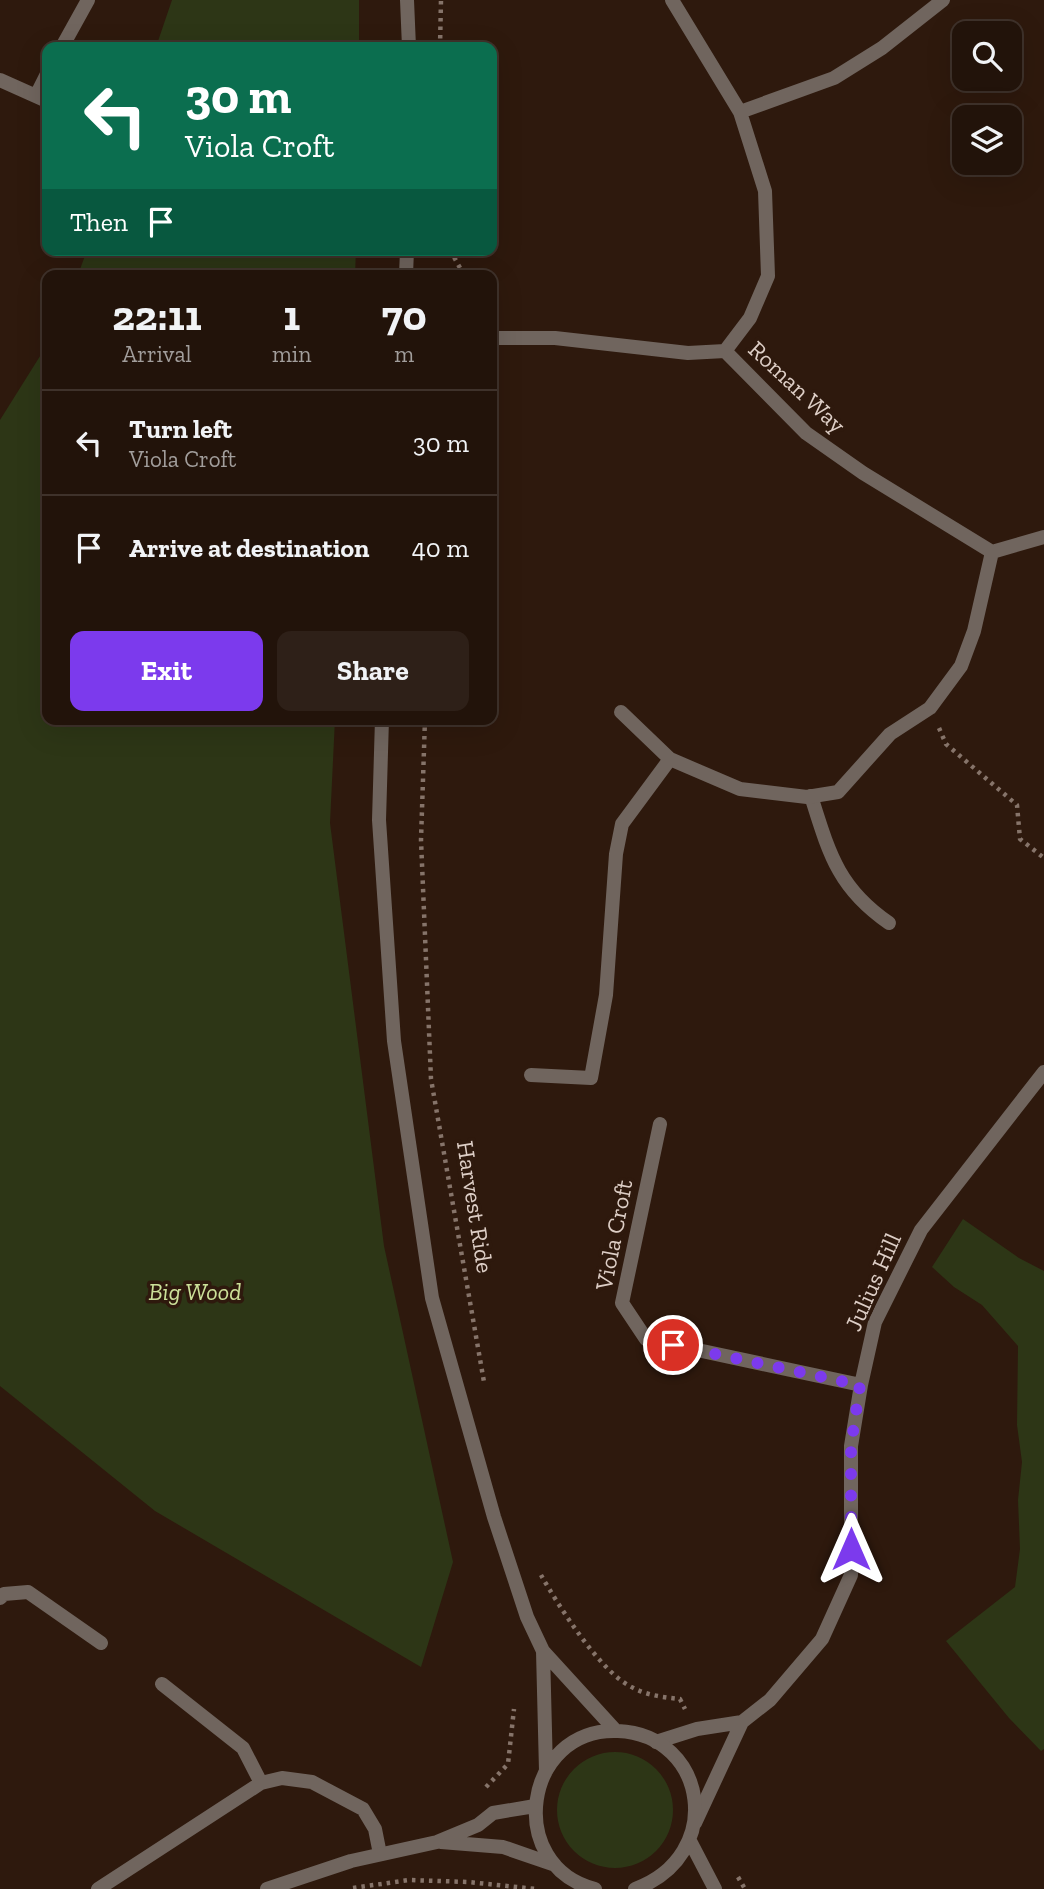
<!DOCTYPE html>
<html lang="en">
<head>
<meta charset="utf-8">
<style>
  :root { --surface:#22130a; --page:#2e2018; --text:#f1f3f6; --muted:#a29e9c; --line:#3f322b; --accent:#7c3aed }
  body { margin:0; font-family:"Zilla Slab",serif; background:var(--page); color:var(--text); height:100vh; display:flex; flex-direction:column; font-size:26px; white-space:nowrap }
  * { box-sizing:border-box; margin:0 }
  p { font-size:23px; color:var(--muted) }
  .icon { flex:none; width:38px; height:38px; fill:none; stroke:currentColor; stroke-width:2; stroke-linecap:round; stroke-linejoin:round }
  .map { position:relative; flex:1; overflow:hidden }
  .side { position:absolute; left:42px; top:270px; width:455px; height:455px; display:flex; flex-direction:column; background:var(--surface); border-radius:14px; box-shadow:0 7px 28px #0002,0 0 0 2px var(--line) }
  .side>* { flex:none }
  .hud { position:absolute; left:42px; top:42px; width:455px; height:214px; border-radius:14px; box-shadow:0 7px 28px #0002,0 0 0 2px var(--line); background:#0b6e4f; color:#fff; overflow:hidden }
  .tools { position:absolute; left:952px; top:21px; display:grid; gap:14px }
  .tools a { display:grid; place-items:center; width:70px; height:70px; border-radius:14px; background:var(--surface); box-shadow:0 7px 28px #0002,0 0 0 2px var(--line); font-size:35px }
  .pin { position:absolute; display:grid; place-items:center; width:60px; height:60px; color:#fff; margin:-30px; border:4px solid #fff; border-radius:50%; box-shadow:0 2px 7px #0007 }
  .me { position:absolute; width:77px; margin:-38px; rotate:0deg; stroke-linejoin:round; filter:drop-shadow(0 0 5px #0008) }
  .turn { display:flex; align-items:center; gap:24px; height:147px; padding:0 28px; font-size:32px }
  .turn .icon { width:91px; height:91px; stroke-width:2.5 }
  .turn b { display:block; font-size:49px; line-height:60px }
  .then { display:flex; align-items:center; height:66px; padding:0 28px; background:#0003; gap:14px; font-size:26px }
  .eta { display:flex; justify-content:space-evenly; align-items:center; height:119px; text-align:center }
  .eta b { font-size:42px; font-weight:800; line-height:49px }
  .action { display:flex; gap:14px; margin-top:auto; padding:14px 28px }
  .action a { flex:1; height:80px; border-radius:14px; background:var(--accent); color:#fff; font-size:28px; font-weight:800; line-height:80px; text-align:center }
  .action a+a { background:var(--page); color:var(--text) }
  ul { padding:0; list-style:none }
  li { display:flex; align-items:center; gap:21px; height:105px; padding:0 28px; border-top:2px solid var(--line) }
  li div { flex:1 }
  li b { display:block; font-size:26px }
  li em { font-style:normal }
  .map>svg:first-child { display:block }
  .green { fill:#2d3616 }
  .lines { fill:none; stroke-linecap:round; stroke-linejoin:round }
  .path { stroke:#86746a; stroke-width:4.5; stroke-dasharray:3.5 5; stroke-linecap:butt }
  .service { stroke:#70655e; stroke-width:14 }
  .minor { stroke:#70655e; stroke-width:14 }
  .tertiary { stroke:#70655e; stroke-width:14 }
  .route { stroke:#7c3aed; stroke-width:12; stroke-dasharray:0 21.6 }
  .labels { text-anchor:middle; stroke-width:7; stroke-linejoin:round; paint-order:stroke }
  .street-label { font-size:24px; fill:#ddcec6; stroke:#2e190d }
  .park-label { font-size:24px; font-style:italic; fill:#cce199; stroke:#2e190d }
</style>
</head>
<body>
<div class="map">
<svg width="1044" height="1889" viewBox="0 0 1044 1889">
  <rect width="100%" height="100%" fill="#2e190d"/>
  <path class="green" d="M172 0H359V45L353 47H156Z
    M87 250H356L355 275H78Z
    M47 345V719H335L330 823 384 1246 453 1562 421 1667 155 1511 0 1386V420Z
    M963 1219 1019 1258 1044 1271V1749L1041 1751 1009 1718 946 1641 1015 1587 1020 1549 1018 1500 1022 1462 1017 1425 1018 1346 982 1305 954 1287 932 1267Z
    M557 1810a58 58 0 1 1 116 0a58 58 0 1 1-116 0Z"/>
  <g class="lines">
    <path class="path" d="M440 47 441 0
      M450 250 464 275
      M425 719 421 840 431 1079 484 1382
      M939 728 946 744 1017 805 1020 839 1044 858
      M541 1575C558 1605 598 1668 628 1685 644 1695 661 1697 680 1699L685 1709
      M486 1787 508 1764 514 1709
      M738 1877 745 1889
      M353 1888 409 1880 468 1882 536 1889"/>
    <path class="service" d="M811 796C829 853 838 888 889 923"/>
    <path class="minor" d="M672 0 740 112 765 191 768 276 750 318 725 351
      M62 47 88 0
      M0 80 47 101
      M36 96 47 74
      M740 112 834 78 882 48 943 0
      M492 338H555L688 353 725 351 806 433 863 473 992 552 1044 537
      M621 712 670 759 740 789 807 797 838 792 890 734 930 708 961 666 974 631 992 552
      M531 1075 591 1078 606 995 616 854 622 824 670 759
      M660 1124 622 1303 646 1339 861 1385
      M0 1598 4 1594 28 1592 101 1643
      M162 1684 243 1748 261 1783
      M656 1742 697 1729 742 1722
      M695 1823 742 1722 770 1700 822 1639 851 1575V1446L861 1385 875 1322 921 1230 1044 1072
      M98 1889 261 1783 282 1778 312 1782 363 1809 375 1829 380 1854"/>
    <path class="tertiary" d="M407 0 409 47
      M406 275 407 250
      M382 719 379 820 394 1041 432 1298 494 1517 527 1617 543 1651 616 1731
      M543 1651 546 1771
      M690 1841 715 1889
      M441 1842 503 1847 555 1865
      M267 1889 351 1861 437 1842 478 1825 493 1813 535 1806
      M595 1889C504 1866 523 1727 618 1731 708 1735 726 1856 635 1889"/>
  </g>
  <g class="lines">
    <path class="route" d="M673 1345 860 1385 851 1446V1549"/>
  </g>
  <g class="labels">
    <g class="street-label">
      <text transform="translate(797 387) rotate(43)" y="8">Roman Way</text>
      <text transform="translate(475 1207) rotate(81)" y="8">Harvest Ride</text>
      <text transform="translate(614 1235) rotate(-79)" y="8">Viola Croft</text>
      <text transform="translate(873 1282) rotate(-66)" y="8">Julius Hill</text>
    </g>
    <g class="park-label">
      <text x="195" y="1300">Big Wood</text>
    </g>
  </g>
</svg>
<div class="tools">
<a><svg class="icon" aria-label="search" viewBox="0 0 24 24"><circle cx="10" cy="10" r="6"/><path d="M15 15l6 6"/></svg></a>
<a><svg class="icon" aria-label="layers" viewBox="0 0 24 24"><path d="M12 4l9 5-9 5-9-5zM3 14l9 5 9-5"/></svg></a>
</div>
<div class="pin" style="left:673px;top:1345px;background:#d93025"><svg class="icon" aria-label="arrive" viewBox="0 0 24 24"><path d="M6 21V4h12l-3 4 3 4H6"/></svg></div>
<svg class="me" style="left:851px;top:1549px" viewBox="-20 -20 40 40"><path d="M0-17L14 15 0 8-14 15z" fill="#7c3aed" stroke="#fff" stroke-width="4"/></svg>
<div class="hud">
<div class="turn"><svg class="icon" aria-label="left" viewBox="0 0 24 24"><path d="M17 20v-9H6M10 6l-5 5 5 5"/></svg><div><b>30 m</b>Viola Croft</div></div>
<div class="then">Then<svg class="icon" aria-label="arrive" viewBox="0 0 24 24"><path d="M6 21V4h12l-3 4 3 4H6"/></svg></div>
</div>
<section class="side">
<div class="eta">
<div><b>22:11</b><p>Arrival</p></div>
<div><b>1</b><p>min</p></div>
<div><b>70</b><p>m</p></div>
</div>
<ul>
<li><svg class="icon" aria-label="left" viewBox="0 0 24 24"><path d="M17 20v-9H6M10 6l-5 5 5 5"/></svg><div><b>Turn left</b><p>Viola Croft</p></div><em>30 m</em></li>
<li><svg class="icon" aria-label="arrive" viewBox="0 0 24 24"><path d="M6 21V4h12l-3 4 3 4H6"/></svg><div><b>Arrive at destination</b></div><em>40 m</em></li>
</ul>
<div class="action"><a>Exit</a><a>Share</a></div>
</section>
</div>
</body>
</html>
